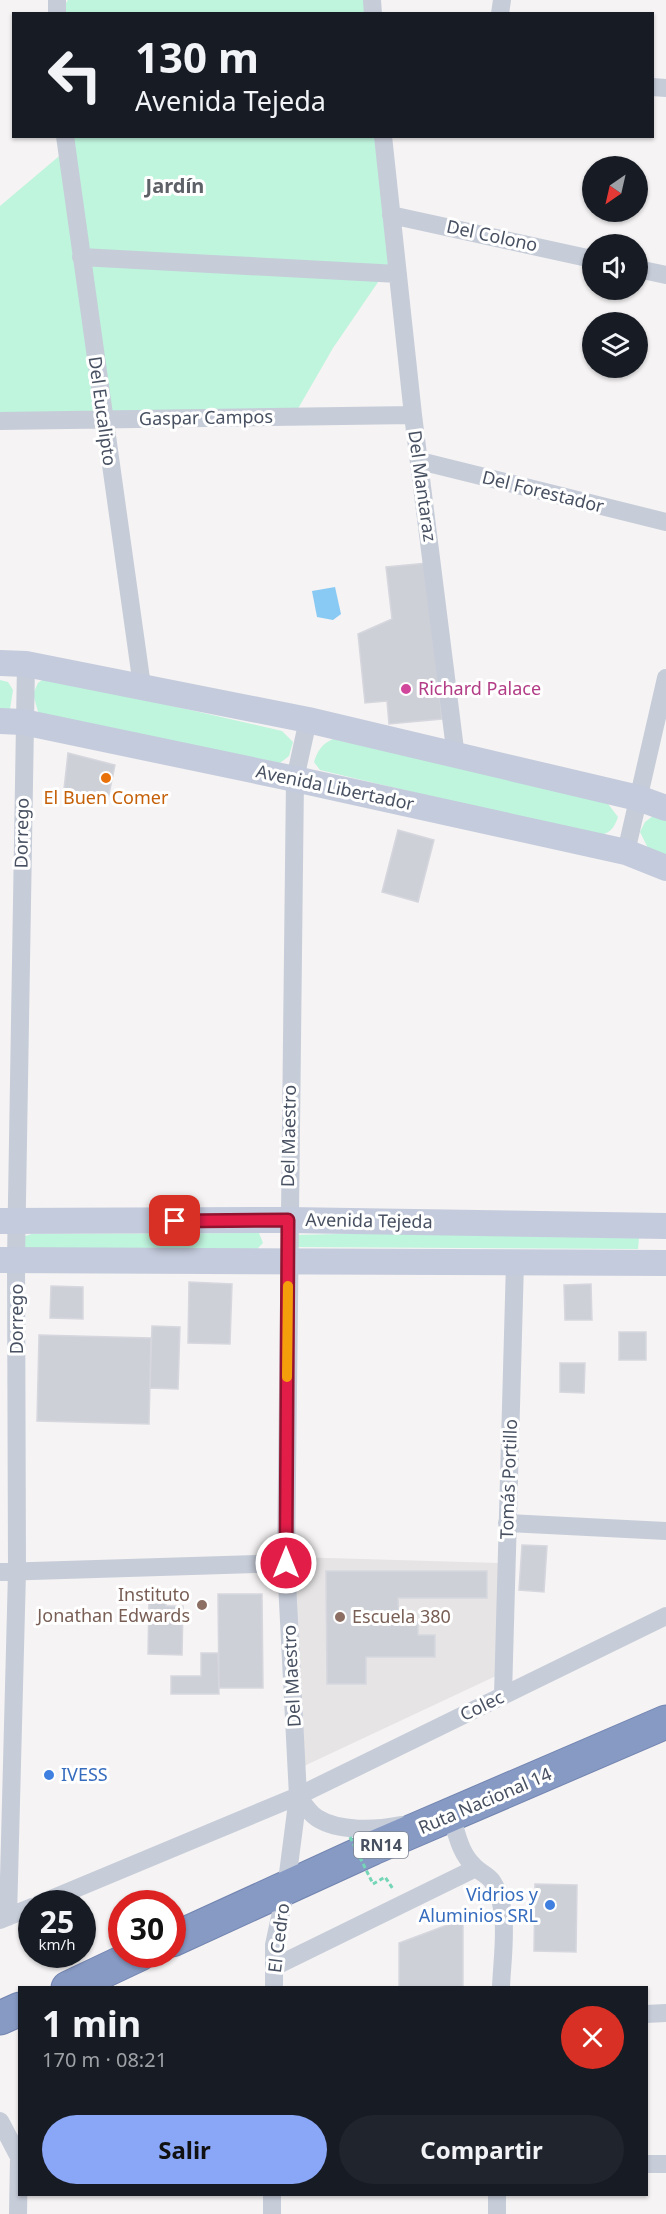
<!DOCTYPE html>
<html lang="es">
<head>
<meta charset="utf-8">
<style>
  :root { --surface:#171b24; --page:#20242c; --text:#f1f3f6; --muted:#9ea1a6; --accent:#8aa6f6 }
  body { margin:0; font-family:"Noto Sans",sans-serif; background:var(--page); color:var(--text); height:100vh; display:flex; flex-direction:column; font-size:22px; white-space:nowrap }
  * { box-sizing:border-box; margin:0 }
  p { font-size:20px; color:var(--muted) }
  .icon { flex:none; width:33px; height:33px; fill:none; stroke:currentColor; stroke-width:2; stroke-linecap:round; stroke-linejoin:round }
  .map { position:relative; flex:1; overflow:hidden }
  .side { position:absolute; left:18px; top:1986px; width:630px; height:210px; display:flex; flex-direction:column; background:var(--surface); border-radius:0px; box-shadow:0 2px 4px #0004 }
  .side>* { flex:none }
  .banner { position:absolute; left:12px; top:12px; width:642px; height:126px; border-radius:0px; box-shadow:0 2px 4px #0004; background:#171b24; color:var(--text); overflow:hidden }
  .needle { width:39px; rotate:214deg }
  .tools { position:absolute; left:582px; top:156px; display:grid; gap:12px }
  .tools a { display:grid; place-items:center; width:66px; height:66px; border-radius:50%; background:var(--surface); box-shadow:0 2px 4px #0004; font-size:30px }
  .speed { position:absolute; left:18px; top:1890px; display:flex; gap:12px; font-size:30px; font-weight:700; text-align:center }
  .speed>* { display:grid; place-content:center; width:78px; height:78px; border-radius:50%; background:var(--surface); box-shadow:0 2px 4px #0004; line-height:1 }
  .speed small { font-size:15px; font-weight:400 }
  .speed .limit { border:9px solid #d22; background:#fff; color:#111 }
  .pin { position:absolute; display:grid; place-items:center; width:51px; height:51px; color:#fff; margin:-26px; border-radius:12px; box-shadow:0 3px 9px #0006 }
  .me { position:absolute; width:66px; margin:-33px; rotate:0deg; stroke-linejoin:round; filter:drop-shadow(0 0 4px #0008) }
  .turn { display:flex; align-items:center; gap:21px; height:126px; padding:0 24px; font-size:27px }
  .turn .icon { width:78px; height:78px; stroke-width:2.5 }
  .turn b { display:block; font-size:42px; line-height:51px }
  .round { display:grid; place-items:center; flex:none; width:63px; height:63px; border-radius:32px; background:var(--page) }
  .head { display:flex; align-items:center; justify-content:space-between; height:102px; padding:0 24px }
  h1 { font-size:36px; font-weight:700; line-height:45px }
  .primary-button { display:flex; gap:12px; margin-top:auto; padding:12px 24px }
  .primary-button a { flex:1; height:69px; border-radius:36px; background:var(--accent); color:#111; font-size:24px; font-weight:700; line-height:69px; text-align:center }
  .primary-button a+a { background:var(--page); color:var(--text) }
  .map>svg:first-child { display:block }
  .education { fill:#e6e4e4 }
  .green { fill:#bff4dd }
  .water { fill:#89caf4 }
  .building { fill:#ced0d8; stroke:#d6d7de; stroke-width:1.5 }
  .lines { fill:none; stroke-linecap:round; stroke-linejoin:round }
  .highway-casing { stroke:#7284b0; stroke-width:35 }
  .path { stroke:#74d6b7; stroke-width:3; stroke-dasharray:4.5 3; stroke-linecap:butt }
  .street { stroke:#c6ccd8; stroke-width:18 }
  .secondary { stroke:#c4cbdc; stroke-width:26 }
  .highway { stroke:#879ac4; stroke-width:33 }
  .path-bridge { stroke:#74d6b7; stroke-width:3; stroke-dasharray:4.5 3; stroke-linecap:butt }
  .route-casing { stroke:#92132f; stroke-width:15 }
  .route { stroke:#e11d48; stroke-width:10 }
  .slow { stroke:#f59e0b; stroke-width:10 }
  .hotel-dot { fill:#d1479c; stroke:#fff; stroke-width:2 }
  .food-dot { fill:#e8710a; stroke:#fff; stroke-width:2 }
  .education-dot { fill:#8d6e63; stroke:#fff; stroke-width:2 }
  .shop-dot { fill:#3f7fe0; stroke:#fff; stroke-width:2 }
  .labels { text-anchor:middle; stroke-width:6; stroke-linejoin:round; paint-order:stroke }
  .shield { fill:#fff; stroke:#7f8591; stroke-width:1.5 }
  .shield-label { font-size:16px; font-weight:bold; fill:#485162 }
  .street-label { font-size:18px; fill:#485162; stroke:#fff }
  .hotel-label { font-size:18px; fill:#b23c85; stroke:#fff; text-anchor:start }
  .food-label { font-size:18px; fill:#c56008; stroke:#fff }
  .education-label { font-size:18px; fill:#785e54; stroke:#fff; text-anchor:end }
  .shop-label { font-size:18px; fill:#366cbe; stroke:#fff; text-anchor:start }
  .neighbourhood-label { font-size:20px; font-weight:bold; fill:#5e6168; stroke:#fff }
</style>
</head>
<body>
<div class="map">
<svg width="666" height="2214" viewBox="0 0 666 2214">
  <rect width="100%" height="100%" fill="#f5f3f3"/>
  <path class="education" d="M294 1557 498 1563V1675L304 1766Z"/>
  <path class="green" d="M68 0H366L367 14H59Z
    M60 137H378L391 263 333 348 296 412 0 413V206L64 152Z
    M46 677 282 731 293 742 289 756 280 763 39 715 33 694 38 683Z
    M0 680 8 682 13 690 10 709 0 713Z
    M333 739 605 800 618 817C613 831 608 835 593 835L320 770 314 762C318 750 322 744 333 739Z
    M653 816 666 819V856L648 848 640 832 645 822Z
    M259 1233 263 1243 257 1249 24 1248 22 1237 32 1234Z
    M377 1233 639 1238 638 1249 296 1247V1235Z"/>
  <path class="water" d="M335 587 341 614 333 620 317 617 312 591Z"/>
  <path class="building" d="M427 563 442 719 389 724 387 701 365 703 358 634 392 619 386 567Z
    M68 753 115 765 108 799 64 789Z
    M398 830 434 840 418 902 382 892Z
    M189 1282 232 1284 230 1344 188 1343Z
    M591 1284 592 1320H565L564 1285Z
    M51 1286 83 1287V1319L50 1318Z
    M152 1326 180 1327 178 1389 150 1388Z
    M619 1332H646V1360H619Z
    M39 1335 151 1338 149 1424 37 1421Z
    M560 1363H585L584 1393 560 1392Z
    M522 1545 547 1546 544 1592 519 1590Z
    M326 1571H487V1598H398L399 1622H418V1635H435V1657H366V1684H327Z
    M218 1594H262L263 1688H219Z
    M149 1599 166 1600V1606H183L182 1655 148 1654Z
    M201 1653H218L219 1694H171V1676H201Z
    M535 1884 577 1885 576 1952 534 1951Z
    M463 1919V1988H399V1943Z"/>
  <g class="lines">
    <g class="highway-casing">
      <path id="highway" d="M172 1940 373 1848 666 1722
        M68 1988 140 1954
        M0 2018 20 2009"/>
    </g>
    <path class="path" d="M373 1884 385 1877 393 1889"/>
    <path class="street" d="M57 0V14
      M372 0 373 14
      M500 14 502 0
      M652 87 666 88
      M65 136 142 686
      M383 136 413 415 456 757
      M391 215 592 259
      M81 257 398 274
      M638 269 666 275
      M0 421 413 415
      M420 461 666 522
      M626 852 666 678
      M507 1523 666 1531
      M0 1572 286 1563
      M503 1695 515 1262
      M298 1796C303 1803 309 1813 317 1818 339 1832 376 1830 401 1825
      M451 1816C457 1834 460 1853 474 1866 479 1872 488 1875 492 1881 511 1910 502 1955 501 1988
      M39 1904 298 1796 666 1616
      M8 1917 17 1572 16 1260 26 664
      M0 1920 32 1907
      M274 1967 476 1868
      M274 1988V1945L286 1889 298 1796 286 1563 295 779 308 720
      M646 2014 666 2013
      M0 2121 19 2157 18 2214
      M646 2164H666
      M497 2194V2214
      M272 2214V2194"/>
    <path class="secondary" d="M0 663 26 664 308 720 638 798 666 808
      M0 721 23 722 295 779 626 852 666 868
      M0 1221 288 1220 666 1226
      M0 1260 666 1263"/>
    <use href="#highway" class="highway"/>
    <path class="path-bridge" d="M350 1837 373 1884"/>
  </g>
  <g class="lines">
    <g class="route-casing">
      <path id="route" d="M175 1221 288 1220 286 1563"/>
    </g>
    <use href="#route" class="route"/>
    <path class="slow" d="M287 1377 288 1286"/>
  </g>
  <circle class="hotel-dot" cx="406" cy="689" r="6"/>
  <circle class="food-dot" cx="106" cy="778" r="6"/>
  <g class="education-dot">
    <circle cx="202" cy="1605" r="6"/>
    <circle cx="340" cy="1617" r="6"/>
  </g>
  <g class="shop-dot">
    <circle cx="49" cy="1775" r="6"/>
    <circle cx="550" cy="1905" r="6"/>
  </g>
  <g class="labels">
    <rect class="shield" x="354" y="1832" width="54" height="26" rx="4.5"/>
    <g class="shield-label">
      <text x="381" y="1851">RN14</text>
    </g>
    <g class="street-label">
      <text transform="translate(492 236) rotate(12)" y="6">Del Colono</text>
      <text transform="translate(102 411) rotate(82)" y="6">Del Eucalipto</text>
      <text transform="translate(206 418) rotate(-1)" y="6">Gaspar Campos</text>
      <text transform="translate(422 486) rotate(82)" y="6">Del Mantaraz</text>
      <text transform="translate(543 492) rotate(14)" y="6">Del Forestador</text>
      <text transform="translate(335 788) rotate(12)" y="6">Avenida Libertador</text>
      <text transform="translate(22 833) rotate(-89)" y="6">Dorrego</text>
      <text transform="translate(289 1136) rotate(-89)" y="6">Del Maestro</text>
      <text transform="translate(369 1221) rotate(1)" y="6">Avenida Tejeda</text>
      <text transform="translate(17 1319) rotate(-90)" y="6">Dorrego</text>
      <text transform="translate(509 1479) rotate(-88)" y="6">Tomás Portillo</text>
      <text transform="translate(292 1676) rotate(-93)" y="6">Del Maestro</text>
      <text transform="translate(482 1706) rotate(-26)" y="6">Colec</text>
      <text transform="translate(485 1801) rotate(-23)" y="6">Ruta Nacional 14</text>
      <text transform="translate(279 1938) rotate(-83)" y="6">El Cedro</text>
    </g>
    <g class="hotel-label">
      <text x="418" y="695">Richard Palace</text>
    </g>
    <g class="food-label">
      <text x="106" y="804">El Buen Comer</text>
    </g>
    <g class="education-label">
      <text x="190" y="1601">Instituto<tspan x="190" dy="21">Jonathan Edwards</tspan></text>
      <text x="352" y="1623" text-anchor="start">Escuela 380</text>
    </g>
    <g class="shop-label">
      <text x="61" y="1781">IVESS</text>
      <text x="538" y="1901" text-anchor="end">Vidrios y<tspan x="538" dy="21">Aluminios SRL</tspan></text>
    </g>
    <g class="neighbourhood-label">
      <text x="175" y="193">Jardín</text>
    </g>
  </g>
</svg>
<div class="tools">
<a><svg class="needle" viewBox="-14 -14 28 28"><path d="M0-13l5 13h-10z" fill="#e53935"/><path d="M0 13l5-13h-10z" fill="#9ea1a6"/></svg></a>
<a><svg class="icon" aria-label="sound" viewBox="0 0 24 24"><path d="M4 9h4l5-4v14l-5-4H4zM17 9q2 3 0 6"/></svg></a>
<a><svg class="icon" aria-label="layers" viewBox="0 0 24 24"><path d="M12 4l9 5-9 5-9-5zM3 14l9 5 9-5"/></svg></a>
</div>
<div class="speed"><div>25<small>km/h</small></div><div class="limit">30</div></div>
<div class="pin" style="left:175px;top:1221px;background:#d93025"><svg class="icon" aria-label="arrive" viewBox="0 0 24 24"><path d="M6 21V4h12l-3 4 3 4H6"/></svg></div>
<svg class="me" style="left:286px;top:1563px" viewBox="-20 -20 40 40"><circle r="17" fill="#e11d48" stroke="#fff" stroke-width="3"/><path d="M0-11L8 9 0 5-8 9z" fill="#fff"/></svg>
<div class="banner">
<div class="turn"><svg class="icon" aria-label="left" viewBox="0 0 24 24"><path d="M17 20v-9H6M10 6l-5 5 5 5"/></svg><div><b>130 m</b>Avenida Tejeda</div></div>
</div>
<section class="side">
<div class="head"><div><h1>1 min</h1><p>170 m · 08:21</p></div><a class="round" style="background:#d93025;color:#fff"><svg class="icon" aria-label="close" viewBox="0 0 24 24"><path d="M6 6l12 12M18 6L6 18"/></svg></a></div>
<div class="primary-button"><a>Salir</a><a>Compartir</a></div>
</section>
</div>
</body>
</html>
